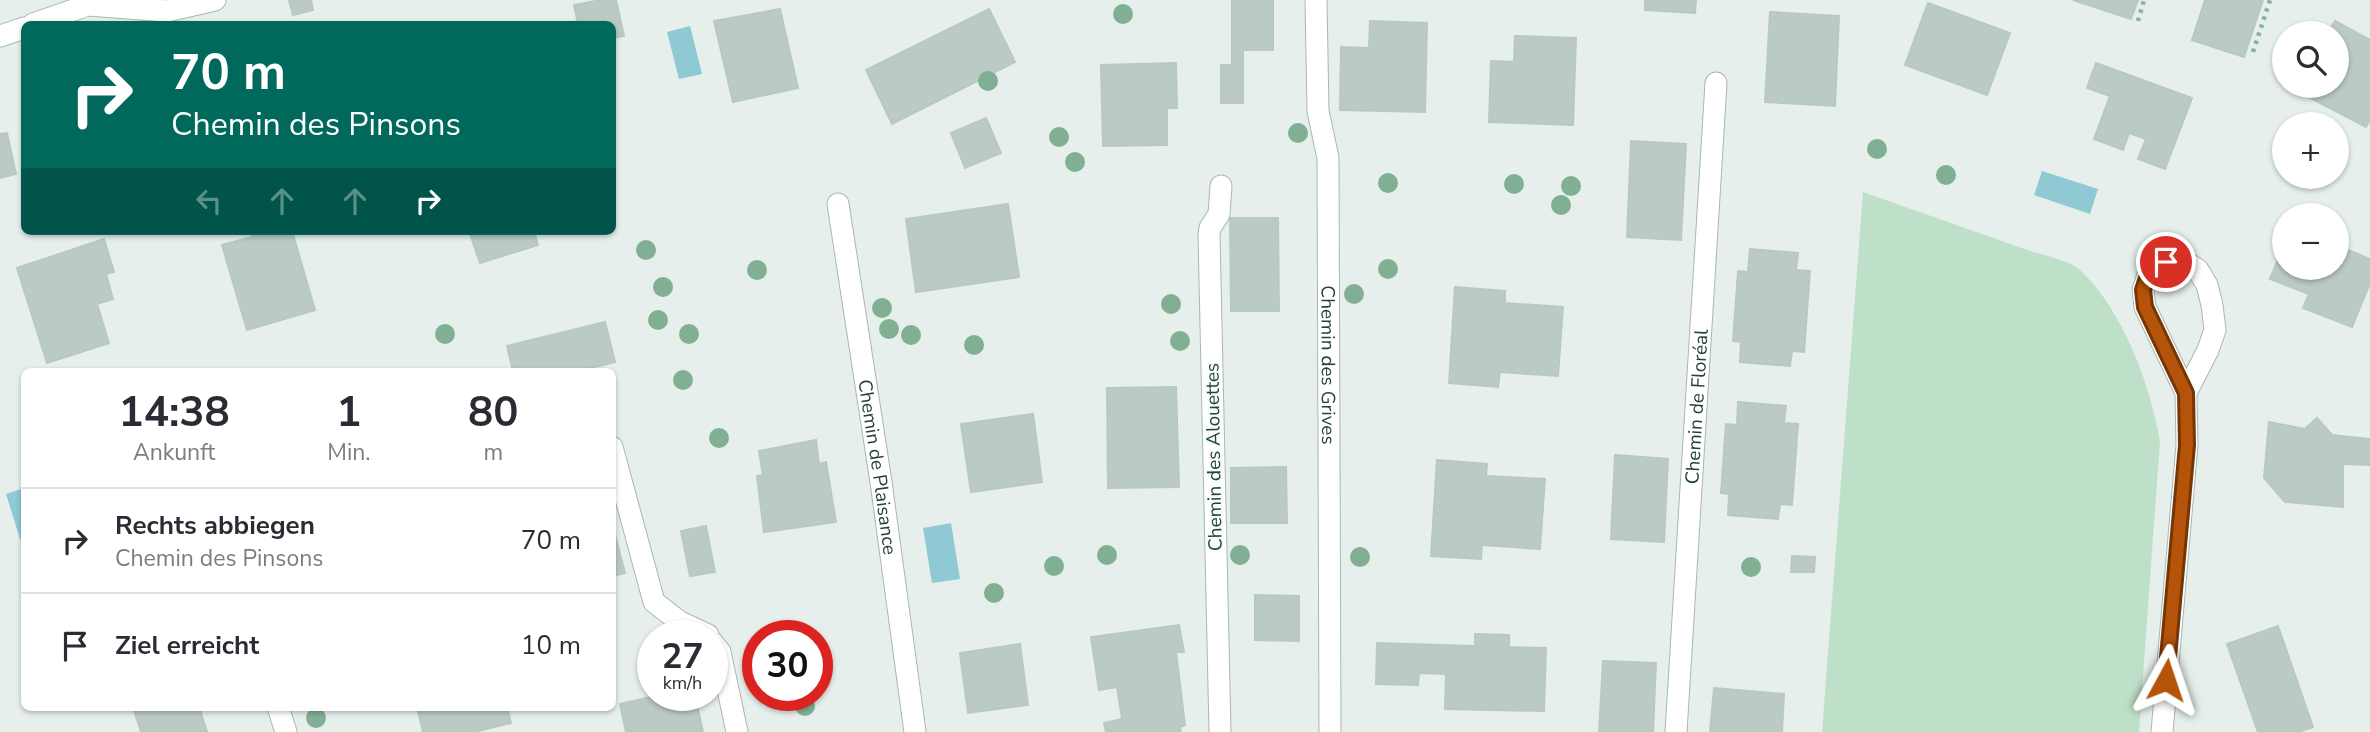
<!DOCTYPE html>
<html lang="de">
<head>
<meta charset="utf-8">
<style>
  :root { --surface:#fff; --page:#f7f7f7; --text:#2b2b33; --muted:#7c7c81; --line:#e1e1e2 }
  body { margin:0; font-family:"Nunito Sans",sans-serif; background:var(--page); color:var(--text); height:100vh; display:flex; flex-direction:column; font-size:26px; white-space:nowrap }
  * { box-sizing:border-box; margin:0 }
  p { font-size:23px; color:var(--muted) }
  .icon { flex:none; width:38px; height:38px; fill:none; stroke:currentColor; stroke-width:2; stroke-linecap:round; stroke-linejoin:round }
  .map { position:relative; flex:1; overflow:hidden }
  .panel { position:absolute; left:21px; top:368px; width:595px; height:343px; display:flex; flex-direction:column; background:var(--surface); border-radius:10px; box-shadow:0 2px 5px #0004 }
  .panel>* { flex:none }
  .banner { position:absolute; left:21px; top:21px; width:595px; height:214px; border-radius:10px; box-shadow:0 2px 5px #0004; background:#00695c; color:#fff; overflow:hidden }
  .tools { position:absolute; left:2272px; top:21px; display:grid; gap:14px }
  .tools a { display:grid; place-items:center; width:77px; height:77px; border-radius:50%; background:var(--surface); box-shadow:0 2px 5px #0004; font-size:35px }
  .speed { position:absolute; left:637px; top:620px; display:flex; gap:14px; font-size:35px; font-weight:700; text-align:center }
  .speed>* { display:grid; place-content:center; width:91px; height:91px; border-radius:50%; background:var(--surface); box-shadow:0 2px 5px #0004; line-height:1 }
  .speed small { font-size:18px; font-weight:400 }
  .speed .limit { border:10px solid #d22; background:#fff; color:#111 }
  .pin { position:absolute; display:grid; place-items:center; width:60px; height:60px; color:#fff; margin:-30px; border:4px solid #fff; border-radius:50%; box-shadow:0 2px 7px #0007 }
  .me { position:absolute; width:77px; margin:-38px; rotate:5deg; stroke-linejoin:round; filter:drop-shadow(0 0 5px #0008) }
  .turn { display:flex; align-items:center; gap:24px; height:147px; padding:0 35px; font-size:32px }
  .turn .icon { width:91px; height:91px; stroke-width:2.5 }
  .turn b { display:block; font-size:49px; line-height:60px }
  .lanes { display:flex; align-items:center; height:66px; padding:0 35px; background:#0003; justify-content:center; gap:35px; direction:ltr }
  .lanes .off { opacity:.35 }
  .eta { display:flex; justify-content:space-evenly; align-items:center; height:119px; text-align:center }
  .eta b { font-size:42px; font-weight:700; line-height:49px }
  ul { padding:0; list-style:none }
  li { display:flex; align-items:center; gap:21px; height:105px; padding:0 35px; border-top:2px solid var(--line) }
  li div { flex:1 }
  li b { display:block; font-size:26px }
  li em { font-style:normal }
  .map>svg:first-child { display:block }
  .green { fill:#bfe0c8 }
  .water { fill:#8ec9d4 }
  .building { fill:#bbcac4; stroke:#b8c9c2; stroke-width:2 }
  .lines { fill:none; stroke-linecap:round; stroke-linejoin:round }
  .street-casing { stroke:#a8b8b2; stroke-width:23 }
  .path { stroke:#86b3a5; stroke-width:4.5; stroke-dasharray:3.5 5; stroke-linecap:butt }
  .street { stroke:#fff; stroke-width:21 }
  .tree { fill:#80af93 }
  .route-casing { stroke:#753606; stroke-width:18 }
  .route { stroke:#b45309; stroke-width:12 }
  .labels { text-anchor:middle; stroke-width:5; stroke-linejoin:round; paint-order:stroke }
  .street-label { font-size:19px; fill:#24423a; stroke:#f7fbf9 }
</style>
</head>
<body>
<div class="map">
<svg width="2370" height="732" viewBox="0 0 2370 732">
  <rect width="100%" height="100%" fill="#e6efeb"/>
  <path class="green" d="M1863 192C1919 212 1974 231 2030 251 2043 255 2071 261 2080 270 2123 310 2150 384 2160 441L2139 732H1822Z"/>
  <path class="water" d="M690 26 702 74 679 79 667 32Z
    M2042 171 2098 189 2090 214 2034 195Z
    M24 488V538L20 539 6 494Z
    M951 523 960 579 932 583 923 528Z"/>
  <path class="building" d="M289 0H311L313 10 293 15Z
    M601 0H616L624 36 612 38V24H578L574 5Z
    M1232 0H1273V50H1243V103H1221V65H1232Z
    M1645 0H1696L1695 13 1645 10Z
    M2073 0H2138L2131 19Z
    M2205 0H2263L2244 57 2192 40Z
    M1928 3 2010 33 1987 95 1905 65Z
    M780 9 798 88 733 102 714 21Z
    M989 9 1015 62 892 124 866 70Z
    M1770 12 1839 16 1835 106 1765 102Z
    M1370 21 1427 23 1425 112 1340 110 1341 47 1369 48Z
    M2335 21 2370 40V120L2366 127 2297 91 2300 86H2336V33H2328Z
    M1515 36 1576 38 1573 125 1489 122 1491 61 1514 62Z
    M1176 63 1177 108H1167V145L1103 146 1101 65Z
    M2096 63 2192 98 2165 169 2138 159 2146 139 2129 133 2123 150 2094 139 2110 96 2087 88Z
    M986 118 1001 153 965 168 951 133Z
    M7 133 16 174 0 178V134Z
    M1631 141 1686 144 1681 240 1627 237Z
    M1008 204 1019 277 916 292 906 219Z
    M1230 218H1278L1279 311H1231Z
    M250 231H292L315 310 247 330 222 245 252 237Z
    M469 231H534L538 245 480 263Z
    M104 239 114 272 106 274 113 299 97 304 109 343 47 363 17 268Z
    M2284 245V268H2336V245L2370 259V283L2352 327 2303 308 2309 294 2270 279Z
    M1750 249 1798 253 1796 270 1810 271 1804 352 1792 351 1790 366 1740 362 1741 342 1733 341 1738 271 1748 272Z
    M1455 287 1505 291V303L1563 307 1558 376 1500 372 1498 387 1449 383Z
    M605 322 615 362 578 371H513L507 346Z
    M1176 387 1179 487 1108 488 1107 388Z
    M1738 402 1786 406 1784 423 1798 424 1792 505 1780 504 1778 519 1728 515 1729 494 1721 493 1726 424 1737 425Z
    M1033 414 1042 482 971 492 961 424Z
    M2317 418 2332 435 2370 439V465L2343 464V507L2285 502 2264 478 2269 422 2305 429Z
    M816 440 819 464 826 462 836 522 764 532 757 476 763 475 759 451Z
    M1615 455 1668 459 1664 542 1611 539Z
    M1437 460 1487 464 1486 476 1545 479 1540 549 1482 545 1481 559 1431 556Z
    M1286 467 1287 523H1231V468Z
    M612 523 625 573 612 576Z
    M706 526 715 572 690 576 681 531Z
    M1792 556 1815 557 1814 572H1791Z
    M1255 595 1299 596V641L1255 640Z
    M1179 625 1184 652H1176L1185 725 1180 727 1181 732H1106L1104 723 1122 719 1117 687 1099 690 1091 637Z
    M2278 626 2313 727 2298 732H2258L2227 644Z
    M1475 634 1509 635V647L1546 648 1544 711 1445 709 1446 674 1419 673 1418 685 1376 684 1377 643 1475 646Z
    M1020 644 1028 705 968 713 960 653Z
    M1603 661 1656 663 1653 732H1599Z
    M1714 688 1784 694 1782 732H1710Z
    M660 695H695L703 732H626L620 704Z
    M133 707H199L207 732H141Z
    M417 707H507L511 723 474 732H423Z"/>
  <g class="lines">
    <g class="street-casing">
      <g id="street">
        <path id="s1" d="M1316 0 1318 111 1328 158 1330 732"/>
        <path d="M33 24 88 5 167 11 215 0"/>
        <path d="M0 36 24 28"/>
        <path id="s2" d="M838 204 881 482 915 732"/>
        <path d="M612 447 654 602 680 622 708 635"/>
        <path d="M712 642 720 652 737 732"/>
        <path d="M278 707 286 732"/>
        <path d="M1220 732 1209 235 1210 228 1219 214 1221 186"/>
        <path id="s3" d="M1676 732 1716 83"/>
        <path d="M2162 732 2187 445 2186 393 2145 307 2143 290 2147 278 2155 268 2166 263 2189 264 2198 270 2207 285 2212 305 2215 330 2208 350 2186 393"/>
      </g>
    </g>
    <path class="path" d="M2138 21 2144 0
      M2253 52 2270 0"/>
    <use href="#street" class="street"/>
  </g>
  <g class="tree">
    <circle cx="1123" cy="14" r="10"/>
    <circle cx="988" cy="81" r="10"/>
    <circle cx="1298" cy="133" r="10"/>
    <circle cx="1059" cy="137" r="10"/>
    <circle cx="1877" cy="149" r="10"/>
    <circle cx="1075" cy="162" r="10"/>
    <circle cx="1946" cy="175" r="10"/>
    <circle cx="1388" cy="183" r="10"/>
    <circle cx="1514" cy="184" r="10"/>
    <circle cx="1571" cy="186" r="10"/>
    <circle cx="1561" cy="205" r="10"/>
    <circle cx="646" cy="250" r="10"/>
    <circle cx="1388" cy="269" r="10"/>
    <circle cx="757" cy="270" r="10"/>
    <circle cx="663" cy="287" r="10"/>
    <circle cx="1354" cy="294" r="10"/>
    <circle cx="1171" cy="304" r="10"/>
    <circle cx="882" cy="308" r="10"/>
    <circle cx="658" cy="320" r="10"/>
    <circle cx="889" cy="329" r="10"/>
    <circle cx="445" cy="334" r="10"/>
    <circle cx="689" cy="334" r="10"/>
    <circle cx="911" cy="335" r="10"/>
    <circle cx="1180" cy="341" r="10"/>
    <circle cx="974" cy="345" r="10"/>
    <circle cx="683" cy="380" r="10"/>
    <circle cx="719" cy="438" r="10"/>
    <circle cx="1107" cy="555" r="10"/>
    <circle cx="1240" cy="555" r="10"/>
    <circle cx="1360" cy="557" r="10"/>
    <circle cx="1054" cy="566" r="10"/>
    <circle cx="1751" cy="567" r="10"/>
    <circle cx="994" cy="593" r="10"/>
    <circle cx="805" cy="706" r="10"/>
    <circle cx="316" cy="718" r="10"/>
  </g>
  <g class="lines">
    <g class="route-casing">
      <path id="route" d="M2166 262 2155 268 2147 278 2143 290 2145 307 2186 393 2187 445 2166 680"/>
    </g>
    <use href="#route" class="route"/>
  </g>
  <g class="labels">
    <g class="street-label">
      <text dy="7" stroke="none"><textPath href="#s1" startOffset="366">Chemin des Grives</textPath></text>
      <text dy="7" stroke="none"><textPath href="#s3" startOffset="326">Chemin de Floréal</textPath></text>
      <text transform="translate(1213 457) rotate(-91)" y="7">Chemin des Alouettes</text>
      <text dy="7" stroke="none"><textPath href="#s2" startOffset="266">Chemin de Plaisance</textPath></text>
    </g>
  </g>
</svg>
<div class="tools">
<a><svg class="icon" aria-label="search" viewBox="0 0 24 24"><circle cx="10" cy="10" r="6"/><path d="M15 15l6 6"/></svg></a>
<a>+</a>
<a>−</a>
</div>
<div class="speed"><div>27<small>km/h</small></div><div class="limit">30</div></div>
<div class="pin" style="left:2166px;top:262px;background:#d93025"><svg class="icon" aria-label="arrive" viewBox="0 0 24 24"><path d="M6 21V4h12l-3 4 3 4H6"/></svg></div>
<svg class="me" style="left:2166px;top:680px" viewBox="-20 -20 40 40"><path d="M0-17L14 15 0 8-14 15z" fill="#b45309" stroke="#fff" stroke-width="4"/></svg>
<div class="banner">
<div class="turn"><svg class="icon" aria-label="right" viewBox="0 0 24 24"><path d="M7 20v-9h11M14 6l5 5-5 5"/></svg><div><b>70 m</b>Chemin des Pinsons</div></div>
<div class="lanes"><svg class="icon off" aria-label="left" viewBox="0 0 24 24"><path d="M17 20v-9H6M10 6l-5 5 5 5"/></svg><svg class="icon off" aria-label="ahead" viewBox="0 0 24 24"><path d="M12 20V5M6 11l6-6 6 6"/></svg><svg class="icon off" aria-label="ahead" viewBox="0 0 24 24"><path d="M12 20V5M6 11l6-6 6 6"/></svg><svg class="icon" aria-label="right" viewBox="0 0 24 24"><path d="M7 20v-9h11M14 6l5 5-5 5"/></svg></div>
</div>
<section class="panel">
<div class="eta">
<div><b>14:38</b><p>Ankunft</p></div>
<div><b>1</b><p>Min.</p></div>
<div><b>80</b><p>m</p></div>
</div>
<ul>
<li><svg class="icon" aria-label="right" viewBox="0 0 24 24"><path d="M7 20v-9h11M14 6l5 5-5 5"/></svg><div><b>Rechts abbiegen</b><p>Chemin des Pinsons</p></div><em>70 m</em></li>
<li><svg class="icon" aria-label="arrive" viewBox="0 0 24 24"><path d="M6 21V4h12l-3 4 3 4H6"/></svg><div><b>Ziel erreicht</b></div><em>10 m</em></li>
</ul>
</section>
</div>
</body>
</html>
